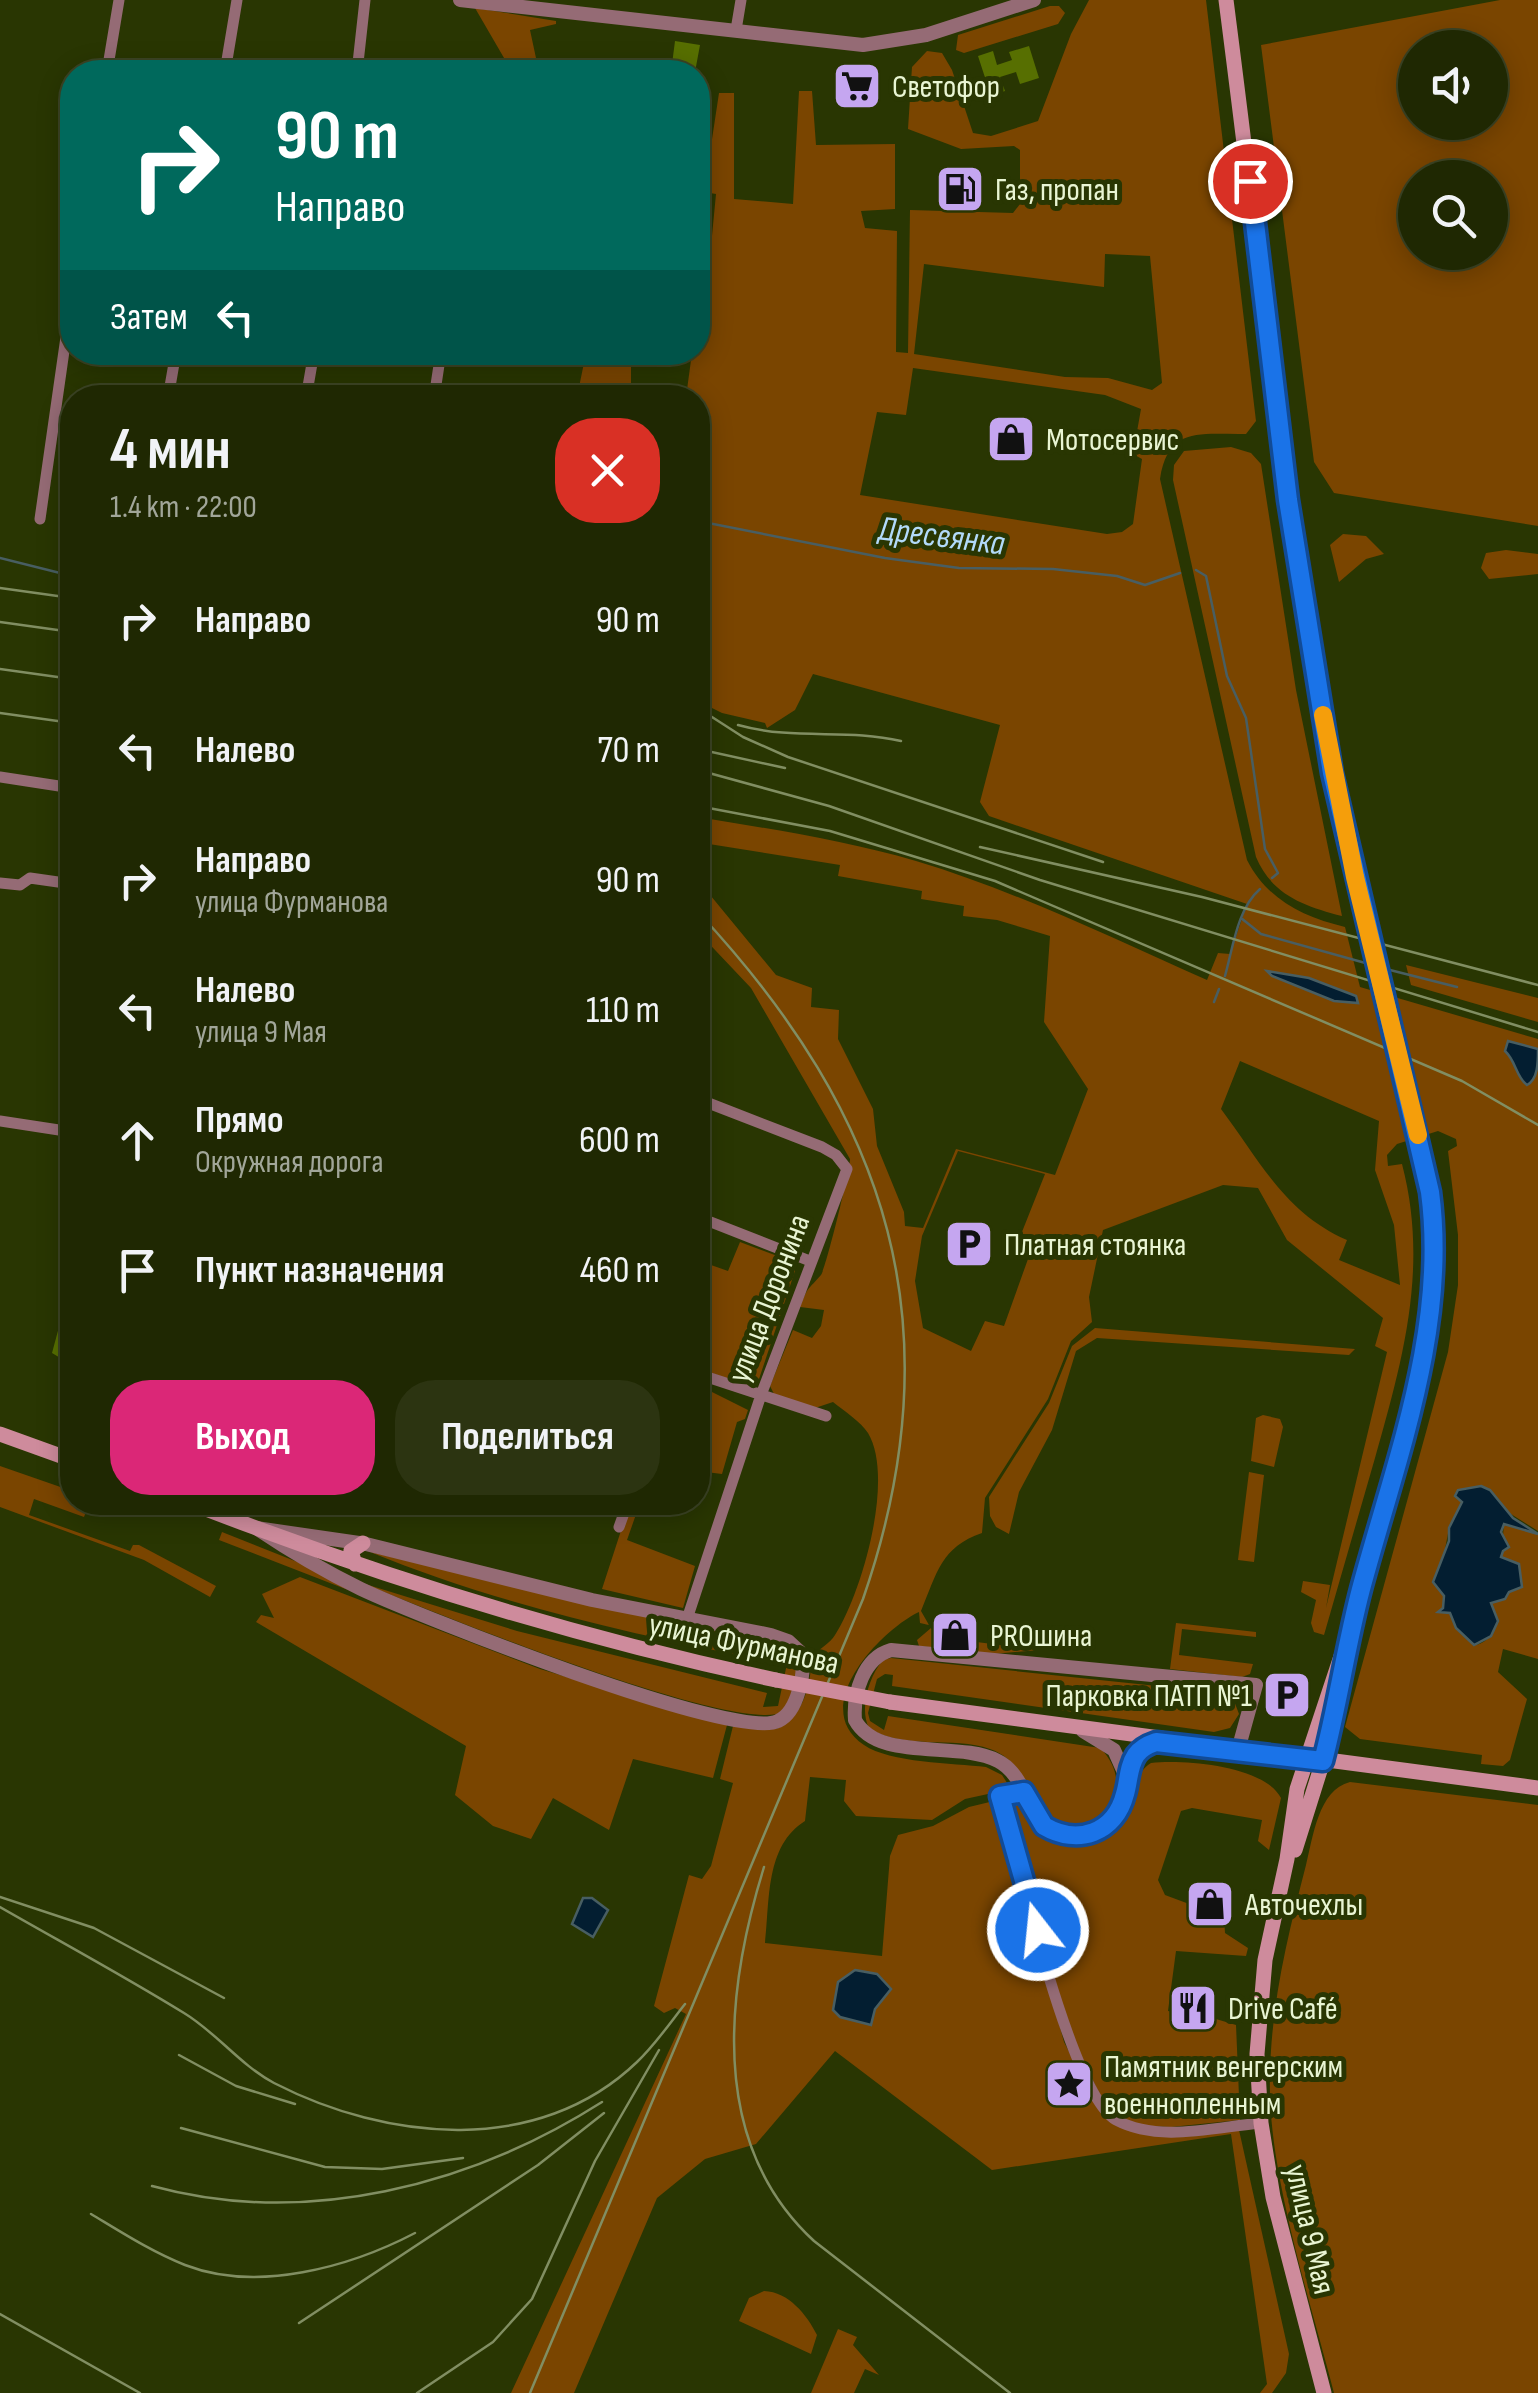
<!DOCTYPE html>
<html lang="ru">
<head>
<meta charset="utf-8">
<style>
  :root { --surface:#1f2802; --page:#2c3411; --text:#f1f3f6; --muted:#a1a699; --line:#3c4424; --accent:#db2777 }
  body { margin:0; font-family:"Sofia Sans Condensed",sans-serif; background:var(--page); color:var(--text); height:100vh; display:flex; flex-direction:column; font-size:38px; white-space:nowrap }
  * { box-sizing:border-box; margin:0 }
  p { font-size:32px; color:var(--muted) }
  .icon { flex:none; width:55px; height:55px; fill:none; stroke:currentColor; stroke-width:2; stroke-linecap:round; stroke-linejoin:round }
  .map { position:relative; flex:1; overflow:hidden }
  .details { position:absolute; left:60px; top:385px; width:650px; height:1130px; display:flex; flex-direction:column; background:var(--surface); border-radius:40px; box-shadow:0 5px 25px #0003,0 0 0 2px var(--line) }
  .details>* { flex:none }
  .hud { position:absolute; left:60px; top:60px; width:650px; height:305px; border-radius:40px; box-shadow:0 5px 25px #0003,0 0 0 2px var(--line); background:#00695c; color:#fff; overflow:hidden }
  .tools { position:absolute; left:1398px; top:30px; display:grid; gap:20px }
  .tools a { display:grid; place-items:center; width:110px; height:110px; border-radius:50%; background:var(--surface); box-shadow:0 5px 25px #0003,0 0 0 2px var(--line); font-size:50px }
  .pin { position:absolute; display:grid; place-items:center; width:85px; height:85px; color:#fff; margin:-42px; border:5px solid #fff; border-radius:50%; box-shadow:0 2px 10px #0007 }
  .me { position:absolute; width:110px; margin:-55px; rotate:344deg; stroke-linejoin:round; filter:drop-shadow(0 0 8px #0008) }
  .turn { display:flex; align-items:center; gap:35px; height:210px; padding:0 50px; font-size:45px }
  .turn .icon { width:130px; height:130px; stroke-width:2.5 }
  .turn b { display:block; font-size:70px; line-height:85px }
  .then { display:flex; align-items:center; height:95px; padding:0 50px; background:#0003; gap:20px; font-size:38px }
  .round { display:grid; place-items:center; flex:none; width:105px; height:105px; border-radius:40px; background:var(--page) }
  .overview { display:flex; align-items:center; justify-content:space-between; height:170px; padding:0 50px }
  h1 { font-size:60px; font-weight:700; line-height:75px }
  .primary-button { display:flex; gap:20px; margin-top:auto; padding:20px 50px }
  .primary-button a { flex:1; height:115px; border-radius:40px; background:var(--accent); color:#fff; font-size:40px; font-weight:700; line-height:115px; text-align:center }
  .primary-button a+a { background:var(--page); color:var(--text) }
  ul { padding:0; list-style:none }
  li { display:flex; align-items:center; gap:30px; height:130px; padding:0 50px }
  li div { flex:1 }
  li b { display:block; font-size:38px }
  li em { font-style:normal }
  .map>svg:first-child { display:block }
  .green { fill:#7a4500; fill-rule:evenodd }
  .water { fill:#031e31; stroke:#485e62; stroke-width:2.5 }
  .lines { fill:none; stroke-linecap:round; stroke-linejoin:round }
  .stream { stroke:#485e62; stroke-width:2.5 }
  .building { fill:#576f01 }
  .minor { stroke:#956b75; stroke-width:11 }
  .tertiary { stroke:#956b75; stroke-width:14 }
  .secondary { stroke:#ce8b9c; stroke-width:15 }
  .rail { stroke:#818e62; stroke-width:2.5 }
  .secondary-bridge { stroke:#ce8b9c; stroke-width:15 }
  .route-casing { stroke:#114b97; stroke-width:25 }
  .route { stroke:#1a73e8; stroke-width:18 }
  .slow { stroke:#f59e0b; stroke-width:18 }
  .labels { text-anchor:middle; stroke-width:10; stroke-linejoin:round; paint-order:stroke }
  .poi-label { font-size:32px; fill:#e9f5d3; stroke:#293602; text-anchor:start }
  .street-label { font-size:32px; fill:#e9f5d3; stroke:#293602 }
  .water-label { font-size:35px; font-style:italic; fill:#b2dafa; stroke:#293602 }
</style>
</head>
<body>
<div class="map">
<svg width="1538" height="2393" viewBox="0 0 1538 2393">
  <rect width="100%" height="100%" fill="#293602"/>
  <path class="green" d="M1089 0H1206L1256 421 1246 434C1202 435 1168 425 1160 479L1247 860C1267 899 1302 917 1345 927L1360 987 1538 1039V1531L1503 1509 1455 1496 1462 1501 1449 1528 1443 1560V1608L1439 1612H1450L1457 1628 1474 1645C1487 1644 1492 1633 1498 1621L1491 1603 1505 1599 1514 1562 1501 1558 1504 1524 1538 1534V1659L1503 1649 1498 1672 1527 1699 1510 1760 1503 1766 1481 1764 1482 1755 1360 1739 1345 1727 1448 1352 1458 1285V1235L1448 1151 1457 1146 1456 1139 1438 1131 1397 1144 1387 1155 1388 1166 1402 1164C1429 1267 1403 1359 1375 1458 1358 1517 1341 1576 1324 1635L1314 1632 1311 1623 1316 1600 1301 1592 1303 1581 1330 1585 1326 1608 1387 1352 1375 1346 1383 1318 1287 1240 1258 1188 1223 1185 1103 1230 1089 1297 1092 1322 1071 1341 1048 1399 985 1498 982 1533C941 1547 937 1573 921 1611L929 1625 920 1623 919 1612C881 1630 807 1707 864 1745 890 1763 953 1763 986 1767L1002 1775 1011 1789 965 1799 932 1820 856 1816 844 1801 846 1780 810 1777 805 1821C765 1846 770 1900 765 1943L882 1956 890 1856 898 1835 933 1826 969 1807 998 1800 1064 2042 1095 2102 1134 2130H1239L1289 2354 1286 2373 1272 2393H1260L1267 2384 1231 2134 992 2170 835 2051 756 2144 705 2159 657 2198 574 2393H511L686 2014 675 2008 664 2013 654 2006 689 1875 702 1879 711 1866 733 1783 720 1779 733 1726 776 1729C804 1718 811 1683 812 1655 820 1649 830 1643 835 1635 862 1593 895 1478 868 1433 861 1422 844 1411 833 1402L815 1408 774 1394 770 1386 793 1330 812 1338 821 1326 824 1310 800 1307C808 1286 808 1290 821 1275 826 1268 850 1170 850 1159L751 988 698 932V817C771 829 844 840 916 861 1016 891 1112 938 1207 980L1218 953 1230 954 1247 904 989 816 980 802 1000 725 813 674 795 710 767 728 765 723 722 713 698 701V398L686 397 692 353 698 352 701 289 707 288 716 194 704 192 719 93H734V199L793 204 799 91H812L816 145 895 144V209L861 211 865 228 897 231 896 352 908 353 910 210 1013 213 1020 204V150L1014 146 961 149 908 129 912 67 927 51 942 53 952 70 973 133 991 136 1038 121 1071 34ZM1105 254 1150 256 1162 383 1152 390 1108 378 1065 377 914 354 924 264 1104 287ZM913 368 1105 395 1141 409 1133 454 1142 459 1133 524 1122 532 1107 534 860 495 877 412 906 415ZM709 844 840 865 838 876 922 891 921 899 964 906 963 916 997 920 1050 936 1044 1022 1088 1089 1055 1175 956 1149 923 1228 905 1226 904 1212 877 1146 873 1109 838 1039 839 1010 811 1007 812 988 776 975 706 890ZM1240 1061 1379 1121 1375 1170 1394 1225 1400 1285 1339 1260 1347 1240C1285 1213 1260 1161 1221 1109ZM958 1151 1045 1174 1014 1252 1028 1259 1004 1326 985 1321 971 1351 923 1328 915 1281 922 1236Z
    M1500 0H1538V526L1334 493 1314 462 1261 45ZM1415 48H1490V122H1415ZM1415 178H1490V252H1415Z
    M1050 6H1059L1065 13 1058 24 964 53 956 50 958 35Z
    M475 8 556 21V24L530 30 539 72 511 70Z
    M586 353H631V397H577Z
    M1231 447 1251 453 1261 464 1296 690 1342 916C1304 906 1272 895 1256 857L1173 480 1174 465 1184 451Z
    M1343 534 1366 536 1384 554 1366 559 1339 582 1330 545Z
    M1506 550 1538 554V574L1489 579 1481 568 1486 553Z
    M1406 965 1538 998V1022L1411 985Z
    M740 1242 788 1260 795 1271 758 1382 748 1386 698 1368V1298L711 1265 728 1271Z
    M1095 1328 1355 1349 1349 1355 1097 1338 1076 1351 1052 1430 1019 1492 1009 1534 996 1527 990 1516 989 1497 1049 1403 1072 1346Z
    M698 1385 748 1410 745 1419 737 1422 722 1474 698 1471Z
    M1263 1415 1280 1419 1283 1427 1274 1467 1251 1461 1256 1418Z
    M0 1466 72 1491V1502L97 1503 89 1504 84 1517 34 1499 29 1515 130 1551 133 1545H139L216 1586 210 1597 144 1560 0 1507Z
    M1249 1472 1264 1475 1254 1562 1238 1560Z
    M630 1503H640L627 1540 695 1566 683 1608 602 1589Z
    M222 1532 305 1565 348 1590 219 1540Z
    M370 1552 785 1646C804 1666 795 1689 783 1712 736 1736 423 1608 362 1583L517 1631 767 1693 763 1707 778 1706 788 1659 770 1650 769 1661C635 1635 497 1604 370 1552Z
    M300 1577 540 1669 727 1725 713 1778 633 1759 609 1830 553 1798 531 1839 493 1826 455 1795 466 1746 256 1622 261 1615 274 1618 262 1594Z
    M1176 1623 1256 1632V1637L1182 1629 1179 1655 1253 1664 1250 1674 1242 1677 1170 1669Z
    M931 1628 937 1637 1039 1650 993 1654 919 1646 917 1640Z
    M891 1658 1224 1693 1233 1698 1239 1714 1230 1728 1214 1732 892 1686 893 1675 885 1674 877 1679 868 1713 870 1721 884 1730 888 1716 1100 1748C1137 1783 1109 1848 1059 1827 1027 1813 1033 1764 990 1749 953 1736 902 1750 869 1728 859 1709 869 1676 883 1660Z
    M1151 1763C1184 1759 1265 1766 1281 1798L1269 1850 1258 1841 1262 1820 1192 1808 1181 1811 1158 1880 1165 1895 1224 1917 1225 1933 1248 1948 1246 1956 1176 1951 1168 2011 1199 2016V2020L1210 2025 1216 2019 1236 2025 1240 2120 1171 2127 1135 2125 1106 2107 1064 2021 1004 1801 1019 1798C1024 1809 1029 1824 1039 1832 1068 1855 1111 1843 1128 1811 1138 1793 1132 1775 1151 1763Z
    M1350 1782 1538 1805V2393H1334C1311 2304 1273 2187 1270 2097 1268 2016 1286 1942 1306 1865 1313 1838 1318 1790 1350 1782Z
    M764 2291C789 2292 807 2315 817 2335L811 2354 739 2321 749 2298Z
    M838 2329 857 2337 853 2345 879 2375 865 2369 854 2393H811Z"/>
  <path class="water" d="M1267 971 1309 978 1356 996 1358 1003 1334 1001 1272 976Z
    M1508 1041 1538 1049C1538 1063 1538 1079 1527 1085 1516 1077 1516 1061 1505 1051Z
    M1481 1486 1490 1490 1513 1518 1538 1534 1504 1524 1501 1532 1509 1547 1503 1551 1501 1557 1519 1564 1522 1587 1509 1592 1505 1599 1491 1603 1498 1621 1491 1636 1474 1645 1456 1628 1450 1613 1438 1612 1443 1608 1444 1596 1433 1582 1449 1541V1528L1462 1502 1455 1496 1458 1490Z
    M583 1898H592L608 1910 593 1937 572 1924Z
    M855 1970 877 1974 891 1989 875 2009 871 2025 840 2017 833 2010 838 1982Z"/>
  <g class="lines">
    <path class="stream" d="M698 521 885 558 959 568 1053 569 1117 576 1145 585 1180 573
      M0 558 72 576
      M1196 570 1206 576 1227 676 1246 718 1265 849 1278 873 1272 878
      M1241 918 1261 934 1369 964
      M1386 969 1457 987
      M1225 976C1233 948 1237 909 1260 889
      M1214 1002 1219 989"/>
  </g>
  <path class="building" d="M675 41 700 45 695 72H671Z
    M1029 46 1039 78 1020 84 1016 72 1000 77 1005 91 991 96 978 56 993 51 997 65 1012 60 1009 52Z
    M72 1316V1365L52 1353 59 1327 64 1329Z"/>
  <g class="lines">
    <path class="minor" d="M736 30 741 0
      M107 72 119 0
      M225 72 237 0
      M357 72 365 0
      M168 398 176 352
      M306 398 314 352
      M434 398 441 352
      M40 519 72 295
      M0 777 72 788
      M0 883 20 885 30 878 72 884
      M0 1121 72 1132
      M698 1217 810 1261
      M698 1374 826 1416
      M619 1527 628 1502
      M687 1619 761 1395 847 1169 836 1155 822 1147 698 1099
      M1024 1792 1000 1796C1017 1856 1070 2094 1116 2120 1159 2143 1215 2127 1261 2123"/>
    <path class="tertiary" d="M460 0 863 45 926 35 1034 0
      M256 1528 366 1544 592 1600 771 1635 788 1641 801 1653C806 1672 798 1712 778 1721 735 1742 416 1615 361 1589 324 1571 290 1551 256 1528Z
      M1083 1731 1114 1750 1127 1779
      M1166 1741 1146 1746 1138 1752C1120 1780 1130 1822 1090 1834 1028 1854 1036 1780 998 1761 958 1740 878 1763 855 1720 853 1694 863 1658 891 1650L1256 1685 1238 1750"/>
    <path class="secondary" d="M1226 0C1264 293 1293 588 1355 877
      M0 1434 72 1460
      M188 1502C380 1577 575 1637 776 1680
      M355 1564 351 1551 363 1543
      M1350 1633C1373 1515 1429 1400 1435 1280 1437 1239 1431 1198 1424 1157
      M890 1702 1538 1788
      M1295 1850 1323 1761 1342 1675
      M1324 2393 1273 2197 1261 2123 1257 2054 1265 1960 1287 1859 1297 1789 1352 1623"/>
    <path class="rail" d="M0 588 72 598
      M0 622 72 632
      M0 669 72 679
      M698 708 743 737 788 757 1103 862
      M0 713 72 723
      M738 725C796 741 846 728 901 741
      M698 749 785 768
      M67 754 72 755
      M698 770 829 806 1040 880 1538 1032
      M698 806 830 831 995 881 1462 1081 1538 1125
      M980 847 1202 897 1538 985
      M764 1867C725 1993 708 2143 814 2241L1010 2393
      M0 1897 94 1928 224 1998
      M0 1907C61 1942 124 1976 184 2013 217 2033 240 2065 274 2083 387 2141 538 2157 637 2062 655 2045 670 2023 685 2004
      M179 2055 236 2086 295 2104
      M181 2128 325 2167 382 2169 463 2158
      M152 2186C306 2228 470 2186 602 2102
      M91 2214C121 2232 152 2252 185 2265 257 2293 350 2267 415 2233
      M0 2314 140 2393
      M299 2323 538 2165 604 2113
      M417 2393 493 2342 532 2299 595 2161 659 2050
      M530 2393 863 1599C957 1328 889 1117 698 912"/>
    <path class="secondary-bridge" d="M1355 877 1424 1157
      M776 1680 890 1702"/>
  </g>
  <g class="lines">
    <g class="route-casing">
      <path id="route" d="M1038 1930 1000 1796 1024 1792 1044 1826C1078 1846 1115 1833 1125 1794 1129 1781 1128 1767 1136 1755 1141 1748 1147 1745 1156 1742L1323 1761C1338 1704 1346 1646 1361 1589 1396 1459 1448 1328 1430 1192L1332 773 1288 500 1250 181"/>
    </g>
    <use href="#route" class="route"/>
    <path class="slow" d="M1323 715 1355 877 1418 1135"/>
  </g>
  <defs>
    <g id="supermarket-square" transform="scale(2.5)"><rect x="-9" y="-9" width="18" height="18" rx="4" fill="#c5a6f0" stroke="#293602"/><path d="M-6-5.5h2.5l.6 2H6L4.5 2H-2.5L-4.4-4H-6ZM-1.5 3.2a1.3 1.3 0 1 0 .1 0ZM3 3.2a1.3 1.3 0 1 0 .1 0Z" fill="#111"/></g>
    <g id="fuel-square" transform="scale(2.5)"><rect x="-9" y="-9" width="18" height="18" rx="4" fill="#c5a6f0" stroke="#293602"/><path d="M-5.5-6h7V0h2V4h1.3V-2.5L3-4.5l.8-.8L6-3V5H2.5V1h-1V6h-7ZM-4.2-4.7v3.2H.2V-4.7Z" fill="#111"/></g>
    <g id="shop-square" transform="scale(2.5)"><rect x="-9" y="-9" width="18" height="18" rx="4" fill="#c5a6f0" stroke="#293602"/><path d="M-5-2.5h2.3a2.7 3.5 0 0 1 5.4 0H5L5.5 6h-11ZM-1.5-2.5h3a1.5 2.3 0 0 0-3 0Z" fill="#111"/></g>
    <g id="parking-square" transform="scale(2.5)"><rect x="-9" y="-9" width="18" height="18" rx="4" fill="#c5a6f0" stroke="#293602"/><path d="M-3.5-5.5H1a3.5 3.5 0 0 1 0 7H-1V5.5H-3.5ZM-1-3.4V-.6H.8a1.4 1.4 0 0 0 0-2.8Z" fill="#111"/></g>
    <g id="restaurant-square" transform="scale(2.5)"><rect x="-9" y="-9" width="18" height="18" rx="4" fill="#c5a6f0" stroke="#293602"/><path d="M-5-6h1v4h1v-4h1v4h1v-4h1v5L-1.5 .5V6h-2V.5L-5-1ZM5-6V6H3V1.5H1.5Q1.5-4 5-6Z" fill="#111"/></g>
    <g id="sight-square" transform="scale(2.5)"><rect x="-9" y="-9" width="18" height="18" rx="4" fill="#c5a6f0" stroke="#293602"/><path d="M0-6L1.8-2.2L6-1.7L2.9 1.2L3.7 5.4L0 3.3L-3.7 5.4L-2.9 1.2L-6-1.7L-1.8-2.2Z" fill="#111"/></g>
  </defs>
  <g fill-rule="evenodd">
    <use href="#supermarket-square" x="857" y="86"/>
    <use href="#fuel-square" x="960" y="189"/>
    <use href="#shop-square" x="1011" y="439"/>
    <use href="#parking-square" x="969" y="1244"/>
    <use href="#shop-square" x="955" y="1635"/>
    <use href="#parking-square" x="1287" y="1695"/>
    <use href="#shop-square" x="1210" y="1904"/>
    <use href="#restaurant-square" x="1193" y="2008"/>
    <use href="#sight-square" x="1069" y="2084"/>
  </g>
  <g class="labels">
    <g class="poi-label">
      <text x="892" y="97">Светофор</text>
      <text x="995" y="200">Газ, пропан</text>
      <text x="1046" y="450">Мотосервис</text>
      <text x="1004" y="1255">Платная стоянка</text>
      <text x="990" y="1646">PROшина</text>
      <text x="1252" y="1706" text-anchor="end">Парковка ПАТП №1</text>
      <text x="1245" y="1915">Авточехлы</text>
      <text x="1228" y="2019">Drive Café</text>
      <text x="1104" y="2077">Памятник венгерским<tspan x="1104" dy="37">военнопленным</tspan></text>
    </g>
    <g class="street-label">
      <text transform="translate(768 1298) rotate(-69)" y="11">улица Доронина</text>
      <text transform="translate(744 1643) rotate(12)" y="11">улица Фурманова</text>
      <text transform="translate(1311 2229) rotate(77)" y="11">улица 9 Мая</text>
    </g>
    <g class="water-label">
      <text transform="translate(942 535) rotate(7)" y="12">Дресвянка</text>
    </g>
  </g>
</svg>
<div class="tools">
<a><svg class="icon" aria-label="sound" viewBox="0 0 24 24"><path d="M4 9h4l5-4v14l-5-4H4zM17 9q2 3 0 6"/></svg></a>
<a><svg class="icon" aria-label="search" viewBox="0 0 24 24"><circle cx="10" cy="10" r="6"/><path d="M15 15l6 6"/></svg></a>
</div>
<div class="pin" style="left:1250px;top:181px;background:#d93025"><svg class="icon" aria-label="arrive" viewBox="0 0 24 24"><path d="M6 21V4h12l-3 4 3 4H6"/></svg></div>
<svg class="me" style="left:1038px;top:1930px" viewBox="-20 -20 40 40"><circle r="17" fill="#1a73e8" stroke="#fff" stroke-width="3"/><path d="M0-11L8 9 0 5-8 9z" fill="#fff"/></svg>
<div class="hud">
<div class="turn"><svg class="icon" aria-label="right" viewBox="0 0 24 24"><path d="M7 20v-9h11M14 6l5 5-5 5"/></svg><div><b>90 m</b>Направо</div></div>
<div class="then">Затем<svg class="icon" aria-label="left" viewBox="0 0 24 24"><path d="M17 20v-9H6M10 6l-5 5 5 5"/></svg></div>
</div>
<section class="details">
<div class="overview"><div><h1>4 мин</h1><p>1.4 km · 22:00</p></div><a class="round" style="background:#d93025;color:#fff"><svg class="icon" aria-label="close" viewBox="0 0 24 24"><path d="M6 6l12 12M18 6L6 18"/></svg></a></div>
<ul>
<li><svg class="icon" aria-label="right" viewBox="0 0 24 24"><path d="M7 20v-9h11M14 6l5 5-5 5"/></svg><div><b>Направо</b></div><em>90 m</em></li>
<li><svg class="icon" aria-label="left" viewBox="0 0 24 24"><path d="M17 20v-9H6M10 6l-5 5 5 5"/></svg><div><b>Налево</b></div><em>70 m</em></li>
<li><svg class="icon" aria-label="right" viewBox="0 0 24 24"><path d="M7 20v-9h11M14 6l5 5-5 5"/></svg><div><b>Направо</b><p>улица Фурманова</p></div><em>90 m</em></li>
<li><svg class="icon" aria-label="left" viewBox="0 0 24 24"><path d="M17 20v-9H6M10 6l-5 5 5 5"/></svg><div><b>Налево</b><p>улица 9 Мая</p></div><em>110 m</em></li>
<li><svg class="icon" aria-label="ahead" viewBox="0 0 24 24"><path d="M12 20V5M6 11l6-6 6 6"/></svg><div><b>Прямо</b><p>Окружная дорога</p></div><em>600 m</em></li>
<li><svg class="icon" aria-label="arrive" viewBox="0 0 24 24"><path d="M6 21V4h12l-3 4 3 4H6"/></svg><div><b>Пункт назначения</b></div><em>460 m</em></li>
</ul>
<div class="primary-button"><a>Выход</a><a>Поделиться</a></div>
</section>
</div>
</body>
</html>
